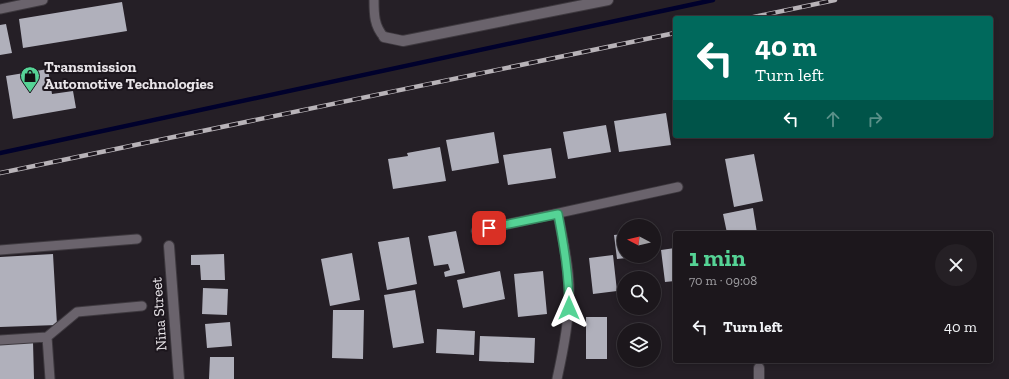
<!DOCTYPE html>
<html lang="en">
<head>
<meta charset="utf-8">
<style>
  :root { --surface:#1c171c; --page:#252025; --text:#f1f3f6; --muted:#a09fa3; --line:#3a363b; --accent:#55d395 }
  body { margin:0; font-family:"Zilla Slab",serif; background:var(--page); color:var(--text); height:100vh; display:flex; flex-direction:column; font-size:15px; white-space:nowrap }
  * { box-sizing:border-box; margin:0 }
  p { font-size:13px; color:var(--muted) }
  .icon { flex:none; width:22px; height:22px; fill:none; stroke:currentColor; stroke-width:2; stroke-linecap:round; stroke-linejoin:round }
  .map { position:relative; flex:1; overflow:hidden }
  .panel { position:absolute; left:673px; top:231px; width:320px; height:132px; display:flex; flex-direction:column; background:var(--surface); border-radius:4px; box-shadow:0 2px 6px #0003,0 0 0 1px var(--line) }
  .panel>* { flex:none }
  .guide { position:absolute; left:673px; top:16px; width:320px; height:122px; border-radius:4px; box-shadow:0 2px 6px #0003,0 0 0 1px var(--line); background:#00695c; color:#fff; overflow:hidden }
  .needle { width:26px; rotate:277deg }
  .tools { position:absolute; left:617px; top:219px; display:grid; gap:8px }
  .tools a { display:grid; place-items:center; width:44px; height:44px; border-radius:50%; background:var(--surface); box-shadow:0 2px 6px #0003,0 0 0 1px var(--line); font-size:20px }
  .pin { position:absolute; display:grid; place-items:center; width:34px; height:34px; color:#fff; margin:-17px; border-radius:8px; box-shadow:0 2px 6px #0006 }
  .me { position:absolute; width:44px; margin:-22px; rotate:0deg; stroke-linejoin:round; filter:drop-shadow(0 0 3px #0008) }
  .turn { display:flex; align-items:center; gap:14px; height:84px; padding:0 16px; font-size:18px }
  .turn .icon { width:52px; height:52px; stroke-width:2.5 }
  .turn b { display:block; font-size:28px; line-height:34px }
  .lanes { display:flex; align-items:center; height:38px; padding:0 16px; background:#0003; justify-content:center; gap:20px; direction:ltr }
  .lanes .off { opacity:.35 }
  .round { display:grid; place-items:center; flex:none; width:42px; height:42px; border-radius:21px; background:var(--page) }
  .summary { display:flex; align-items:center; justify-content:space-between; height:68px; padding:0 16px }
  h1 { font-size:24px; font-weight:700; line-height:30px; color:var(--accent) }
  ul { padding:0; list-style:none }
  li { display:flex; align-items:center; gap:12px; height:56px; padding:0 16px }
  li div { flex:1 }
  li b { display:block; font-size:15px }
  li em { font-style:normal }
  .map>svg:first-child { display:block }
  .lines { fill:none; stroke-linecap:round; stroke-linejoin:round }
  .stream { stroke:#00012c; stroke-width:4.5 }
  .building { fill:#b0b0bb }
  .lane-casing { stroke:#3e393f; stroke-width:11 }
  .street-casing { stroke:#3e393f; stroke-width:12 }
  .lane { stroke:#6a636c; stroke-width:9 }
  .street { stroke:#6a636c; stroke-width:10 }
  .rail-casing { stroke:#b8b3b8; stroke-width:4.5 }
  .rail { stroke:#1c161d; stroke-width:3; stroke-dasharray:9; stroke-linecap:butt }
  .route-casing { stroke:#378961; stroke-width:10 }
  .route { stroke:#55d395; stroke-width:7 }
  .labels { text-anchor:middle; stroke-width:4; stroke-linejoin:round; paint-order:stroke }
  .poi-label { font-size:15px; font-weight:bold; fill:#e8e4e8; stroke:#1c161d; text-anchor:start }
  .street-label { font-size:15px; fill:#e8e4e8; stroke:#1c161d }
</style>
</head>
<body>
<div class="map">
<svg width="1009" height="379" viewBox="0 0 1009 379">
  <rect width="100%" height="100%" fill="#251f26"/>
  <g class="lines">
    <path class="stream" d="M0 153 713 0"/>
  </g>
  <path class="building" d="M122 2 127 31 23 48 19 19Z
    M6 24 12 53 0 55V25Z
    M48 69 52 94 73 91 76 108 13 119 6 76Z
    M666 113 671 145 619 152 614 121Z
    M606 125 611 152 568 159 563 132Z
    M494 132 499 163 452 171 446 140Z
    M440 147 446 181 393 189 388 159 408 156 407 153Z
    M551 148 556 178 508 185 503 155Z
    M754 154 763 201 734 207 725 159Z
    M753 208 757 233H727L723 214Z
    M456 231 465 273 445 277 444 272 450 270 448 264 434 266 428 236Z
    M624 234V256H636V257L617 259 614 235Z
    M409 237 417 284 387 290 378 242Z
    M675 248V281L665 282 661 250Z
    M352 253 360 300 330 306 321 259Z
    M53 254 57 325 0 327V257Z
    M224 254 225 280H201L200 265H191V255Z
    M613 255 617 291 593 294 589 258Z
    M500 271 505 299 463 308 457 280Z
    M543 271 547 314 518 317 514 274Z
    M203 288 228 289 227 315 202 314Z
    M415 290 424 343 393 348 384 295Z
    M333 310H364L363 359 332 358Z
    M586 317H607V359H586Z
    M230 322 232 346 207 348 205 324Z
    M437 329 475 331 474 355 436 353Z
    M480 336 535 338 534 363 479 361Z
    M33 342 34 379H0V344Z
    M210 357H234V379H209Z"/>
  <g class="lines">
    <g class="lane-casing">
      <path id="lane" d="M374 0C374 14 374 26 384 37
        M0 9 43 0
        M476 231 678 187
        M0 250 137 239
        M47 337 77 312 142 306
        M0 340 47 337 50 379
        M557 379C564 347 570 316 569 284 568 260 562 237 558 214"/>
    </g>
    <g class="street-casing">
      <path id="street" d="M384 37 403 41 608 0
        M169 246 179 379
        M759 379V368"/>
    </g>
    <use href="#lane" class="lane"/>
    <use href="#street" class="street"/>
    <g class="rail-casing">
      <path id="rail" d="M749 18 835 0
        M0 173 675 33"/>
    </g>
    <use href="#rail" class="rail"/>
  </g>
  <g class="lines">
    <g class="route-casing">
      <path id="route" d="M489 228 558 214C564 246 569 275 569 308"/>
    </g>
    <use href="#route" class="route"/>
  </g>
  <defs>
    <g id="shop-pin" transform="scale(1)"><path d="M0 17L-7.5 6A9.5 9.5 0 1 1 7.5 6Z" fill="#55d395" stroke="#1c161d"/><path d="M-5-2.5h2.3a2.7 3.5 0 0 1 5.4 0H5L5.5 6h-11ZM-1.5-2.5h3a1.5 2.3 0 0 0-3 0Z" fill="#111"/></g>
  </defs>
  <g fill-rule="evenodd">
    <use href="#shop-pin" x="30" y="76"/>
  </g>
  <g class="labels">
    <g class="poi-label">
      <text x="44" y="72">Transmission<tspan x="44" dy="17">Automotive Technologies</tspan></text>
    </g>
    <g class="street-label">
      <text transform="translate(159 314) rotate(-94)" y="5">Nina Street</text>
    </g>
  </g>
</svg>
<div class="tools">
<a><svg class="needle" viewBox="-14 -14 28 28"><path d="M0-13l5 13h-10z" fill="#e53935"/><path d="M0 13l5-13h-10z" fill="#a09fa3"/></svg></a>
<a><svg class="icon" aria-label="search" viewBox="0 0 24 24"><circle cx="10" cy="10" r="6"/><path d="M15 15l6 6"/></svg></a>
<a><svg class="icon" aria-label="layers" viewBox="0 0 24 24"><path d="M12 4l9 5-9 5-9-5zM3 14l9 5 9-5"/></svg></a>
</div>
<div class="pin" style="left:489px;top:228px;background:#d93025"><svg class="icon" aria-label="arrive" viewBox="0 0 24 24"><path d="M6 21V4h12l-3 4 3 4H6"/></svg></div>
<svg class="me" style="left:569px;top:308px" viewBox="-20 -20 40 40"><path d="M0-17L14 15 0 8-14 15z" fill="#55d395" stroke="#fff" stroke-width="4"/></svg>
<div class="guide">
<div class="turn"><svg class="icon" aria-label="left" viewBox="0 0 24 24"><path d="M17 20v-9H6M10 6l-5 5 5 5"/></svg><div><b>40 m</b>Turn left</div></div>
<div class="lanes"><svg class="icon" aria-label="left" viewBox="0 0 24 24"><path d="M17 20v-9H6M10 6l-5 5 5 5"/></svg><svg class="icon off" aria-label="ahead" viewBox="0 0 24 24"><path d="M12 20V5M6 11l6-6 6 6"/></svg><svg class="icon off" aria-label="right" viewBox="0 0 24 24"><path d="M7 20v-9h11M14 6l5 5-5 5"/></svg></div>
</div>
<section class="panel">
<div class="summary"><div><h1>1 min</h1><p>70 m · 09:08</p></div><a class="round"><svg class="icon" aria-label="close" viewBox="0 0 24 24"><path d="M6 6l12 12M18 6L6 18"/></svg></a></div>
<ul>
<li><svg class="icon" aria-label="left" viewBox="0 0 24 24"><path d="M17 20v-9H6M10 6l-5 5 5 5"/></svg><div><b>Turn left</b></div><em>40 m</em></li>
</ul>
</section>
</div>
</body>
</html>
